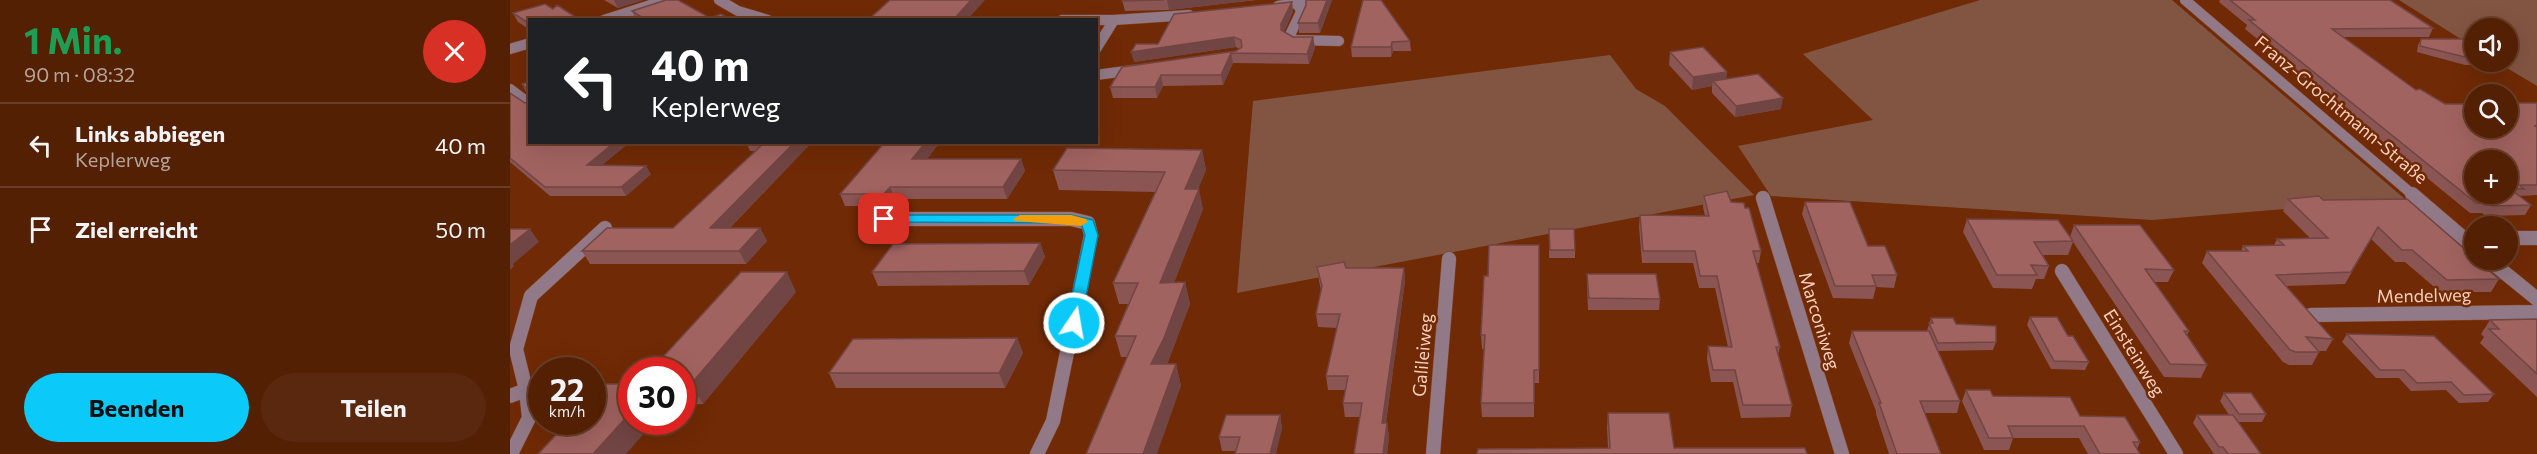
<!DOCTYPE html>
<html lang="de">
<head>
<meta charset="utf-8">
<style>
  :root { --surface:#542004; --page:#5a280e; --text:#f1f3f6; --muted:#b5a39a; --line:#6a3e26; --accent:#0bcafa }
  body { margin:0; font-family:Commissioner,sans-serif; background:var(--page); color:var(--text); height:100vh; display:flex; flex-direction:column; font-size:22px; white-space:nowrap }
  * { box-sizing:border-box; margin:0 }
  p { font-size:20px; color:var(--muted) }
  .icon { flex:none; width:33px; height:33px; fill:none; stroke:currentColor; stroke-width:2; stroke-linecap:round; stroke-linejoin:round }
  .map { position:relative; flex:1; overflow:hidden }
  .side { display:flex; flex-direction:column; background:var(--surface); width:510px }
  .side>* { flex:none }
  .top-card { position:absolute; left:18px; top:18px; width:570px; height:126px; border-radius:0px; box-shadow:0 6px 24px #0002,0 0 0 2px var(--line); background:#202124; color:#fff; overflow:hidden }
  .fabs { position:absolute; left:1954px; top:18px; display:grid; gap:12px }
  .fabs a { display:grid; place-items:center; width:54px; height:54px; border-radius:50%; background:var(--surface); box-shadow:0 6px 24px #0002,0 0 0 2px var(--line); font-size:30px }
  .speed { position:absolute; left:18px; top:357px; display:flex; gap:12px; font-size:30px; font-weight:700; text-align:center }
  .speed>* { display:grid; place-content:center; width:78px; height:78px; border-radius:50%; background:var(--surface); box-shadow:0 6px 24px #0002,0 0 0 2px var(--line); line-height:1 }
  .speed small { font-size:15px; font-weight:400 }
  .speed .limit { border:9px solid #d22; background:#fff; color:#111 }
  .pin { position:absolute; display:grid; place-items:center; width:51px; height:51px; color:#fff; margin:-26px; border-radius:12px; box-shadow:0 3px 9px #0006 }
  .me { position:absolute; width:66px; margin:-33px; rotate:12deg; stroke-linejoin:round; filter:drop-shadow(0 0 4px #0008) }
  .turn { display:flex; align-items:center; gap:21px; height:126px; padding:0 24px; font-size:27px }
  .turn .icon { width:78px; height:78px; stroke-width:2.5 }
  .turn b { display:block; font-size:42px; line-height:51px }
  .round { display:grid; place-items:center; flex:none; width:63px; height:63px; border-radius:32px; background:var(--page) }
  .overview { display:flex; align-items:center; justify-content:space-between; height:102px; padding:0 24px }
  h1 { font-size:36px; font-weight:700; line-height:45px; color:#1e9e55 }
  .action { display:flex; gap:12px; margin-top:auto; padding:12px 24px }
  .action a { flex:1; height:69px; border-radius:36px; background:var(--accent); color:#111; font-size:24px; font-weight:700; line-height:69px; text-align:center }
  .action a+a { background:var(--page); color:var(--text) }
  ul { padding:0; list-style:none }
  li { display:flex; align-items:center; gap:18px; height:84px; padding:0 24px; border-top:2px solid var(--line) }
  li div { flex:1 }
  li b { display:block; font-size:22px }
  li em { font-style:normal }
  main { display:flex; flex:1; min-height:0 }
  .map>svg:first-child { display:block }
  .green { fill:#825542 }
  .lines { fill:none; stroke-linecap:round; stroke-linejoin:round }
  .street-far1-casing { stroke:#894826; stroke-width:11 }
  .street-casing { stroke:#894826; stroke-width:15 }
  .street-far1 { stroke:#927987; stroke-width:10 }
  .street { stroke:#927987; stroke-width:14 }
  .wall { fill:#8a5553 }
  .shaded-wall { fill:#714543 }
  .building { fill:#a16360; stroke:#714543; stroke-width:1.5; fill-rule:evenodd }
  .route { fill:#0bcafa; stroke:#0783a2; stroke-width:1.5 }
  .slow { fill:#f59e0b }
  .labels { text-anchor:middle; stroke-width:5; stroke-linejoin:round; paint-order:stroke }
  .street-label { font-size:18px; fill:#facfbe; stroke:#702a05 }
</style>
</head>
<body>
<main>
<section class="side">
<div class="overview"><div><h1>1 Min.</h1><p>90 m · 08:32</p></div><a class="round" style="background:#d93025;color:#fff"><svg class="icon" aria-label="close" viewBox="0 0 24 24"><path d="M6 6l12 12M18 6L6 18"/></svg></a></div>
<ul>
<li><svg class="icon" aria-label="left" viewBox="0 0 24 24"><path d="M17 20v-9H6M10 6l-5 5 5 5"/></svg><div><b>Links abbiegen</b><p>Keplerweg</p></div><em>40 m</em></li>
<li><svg class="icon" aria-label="arrive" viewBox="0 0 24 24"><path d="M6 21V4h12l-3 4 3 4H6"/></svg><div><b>Ziel erreicht</b></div><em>50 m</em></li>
</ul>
<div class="action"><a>Beenden</a><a>Teilen</a></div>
</section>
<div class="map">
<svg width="2027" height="454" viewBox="0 0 2027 454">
  <rect width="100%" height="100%" fill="#702a05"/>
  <path class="green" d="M1470 0H1662L1895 199 1642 220 1261 196 1228 146 1363 120 1293 54Z
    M1889 0H2027V86L1987 62H1998V28H1965V48Z
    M1100 55 1126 89 1155 106 1244 195 727 293 743 101Z"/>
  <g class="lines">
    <g class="street-far1-casing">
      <path id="street-far1" d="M209 0 228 11 258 20
        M1675 0 1903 195
        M788 4 791 12 779 37 785 40 829 41
        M768 6 805 0
        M94 20 156 0
        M552 20H604L679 15
        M0 49 20 43
        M586 49 604 20
        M586 75 624 70
        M0 89 20 104"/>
    </g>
    <g class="street-casing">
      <path id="street" d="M1902 194 1965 248
        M1253 198 1332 454
        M374 219H561L578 223 581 235 543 421 527 454
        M1998 238H2027
        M1979 260 2027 299
        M1552 271 1666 454
        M1801 315 2027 312
        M0 396 16 390
        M1 454 19 418 16 390 6 349 21 296 95 228
        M923 454 939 259"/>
    </g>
    <use href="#street-far1" class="street-far1"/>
    <use href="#street" class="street"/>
  </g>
  <path class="wall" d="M94 0H133L108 8Z
    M612 0H746L659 10 615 11Z
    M796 0H822L810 33H789L788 23 796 5Z
    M853 0 900 41 901 51H883L881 57H842L841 47Z
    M1710 0H1880L1923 28 1919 37H1834L1906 90 1935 104 2027 103V195L2009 196 2021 205 2015 215 1976 216 1972 213H1960L1735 29 1737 25 1709 2Z
    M782 2 783 12 774 32 783 37H803L805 48 799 64 723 63 713 85 653 86 647 98H603L600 87 726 51 729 49 726 47 624 62 648 44Z
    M122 11 200 18 221 20H128L125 18Z
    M3 13 70 20H20V30L8 22Z
    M1911 39 1965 40V62H1992L1990 65H1955L1907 52 1908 45Z
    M1160 52 1217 72 1216 79 1271 109 1225 117 1202 93V86L1182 90 1159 65Z
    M20 82V95L16 92 12 84Z
    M0 93 20 142H120L92 165 141 174 116 196H40L0 162Z
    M236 142H302L220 228H250L257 241 236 264H80L72 251 163 228 246 151H240Z
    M430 142 417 159H511L515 171 497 199H385L379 206H335L330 194Z
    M692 150 696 170 688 189 693 209 664 282H675L680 304 657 364H666L671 386 617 357H611L605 336 618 304H609L603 283 645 192 549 190 543 170Z
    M1194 196 1221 202 1235 208 1251 251 1249 263H1246L1270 347 1268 356 1282 405 1280 417 1231 418 1223 382H1201L1197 359 1198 346 1218 347 1205 288H1189L1183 263H1132L1129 227 1130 215 1195 216 1193 207Z
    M1778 199 1813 200 1989 279 1981 292H1930L1895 262H1885L1861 239 1835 284 1776 286 1823 339 1816 351H1808L1809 352 1802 365H1779L1773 362 1692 263 1697 251H1731L1733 246 1764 245 1767 239 1800 238 1773 211Z
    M1295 202 1358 246 1387 275 1384 288 1366 287 1363 299 1323 298 1292 214Z
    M1457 219 1560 237 1564 225 1664 270 1658 282H1644L1679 331 1677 335 1697 365 1691 378 1654 377 1563 242 1558 255H1533L1539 266 1534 279H1526L1522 289 1483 288 1453 232Z
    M1039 229 1065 250V258H1039Z
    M530 243 535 257 519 285 368 286 362 272Z
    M807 267 894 268 895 281 876 423H877L879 437 877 454H844L850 417H835L833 403 835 390H818L816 376 827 328 808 327 806 314 811 290 809 281Z
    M1077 274 1150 299 1149 310H1078L1077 285Z
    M974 276 1029 370V383H1024V417H972L971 403 974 349H972L971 335Z
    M286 292 193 404 172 405V370Z
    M1520 317 1558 336 1579 362 1575 370 1541 369 1517 325Z
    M1421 318 1446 324 1486 342 1483 350 1428 351 1450 401 1447 413H1414L1431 454H1379L1366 414V411L1339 343 1342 331H1417Z
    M2027 319V397L1970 343 1974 337 1971 334 1980 320Z
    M1837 334 1984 394 1978 402 1949 403 1936 390 1901 391 1889 378H1866L1832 342Z
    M507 338 513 353 495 388H326L319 373Z
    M1456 390 1570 416 1630 442 1627 449 1630 454H1578L1569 438H1503L1499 450H1474L1452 401Z
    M1714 393 1756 414 1752 422H1728L1751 454H1704L1683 423 1687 415H1719L1710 401Z
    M1098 413 1164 448H1098L1097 428Z
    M770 415 772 429 726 451H712L709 437Z"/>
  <path class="shaded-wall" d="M104 0H133L108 8Z
    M461 0H475L457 20H443Z
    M657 0H746L659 10Z
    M817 0H822L810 33 808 23Z
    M782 2 783 12 773 34 771 24Z
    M724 37 726 47 624 62 621 52Z
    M803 37 805 48 799 64 797 54Z
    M882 42 883 51 881 57V47Z
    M721 53 723 63 713 85 711 75Z
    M1217 72 1215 84 1203 81 1202 86 1182 90 1183 77Z
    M651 75 653 86 647 98 645 87Z
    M1273 98 1271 109 1225 117 1226 106Z
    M105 142H120L82 173 77 165Z
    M285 142H302L207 241 200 228Z
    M416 142H430L407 171 402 159Z
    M692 150 696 170 680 209 675 189Z
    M511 159 515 171 497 199 493 187Z
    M136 166 141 174 116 196 111 187Z
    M380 187 385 199 379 206 374 194Z
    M689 189 693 209 656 304 650 283Z
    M250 228 257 241 236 264 229 251Z
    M20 229 29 242 3 264 4 266 0 270V245Z
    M530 243 535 257 519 285 514 271Z
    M894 268 895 281 874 437 872 423Z
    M277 272 286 292 193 404 181 384Z
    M675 282 680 304 659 360 646 386 641 364Z
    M507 338 513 353 495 388 489 373Z
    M666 364 671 386 647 454H633Z
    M122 411V422H144L116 454H83Z
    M770 415 772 429 766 454H760Z
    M877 423 879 437 877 454H873Z"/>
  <path class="building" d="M156 0H168L200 18 211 14 221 20H136L122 11Z
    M380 0H461L443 20H358Z
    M612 0H654L612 1Z
    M796 0H817L808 23H788L796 5Z
    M853 0H871L900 41 882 42 881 47H841Z
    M1720 0H1880L1923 28 1822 29 1906 90 1910 89 1935 104H1965V128H1998V103H2027V125L2025 126 2027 127V185H2009L2014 189 1999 188 2021 205 1982 206 1978 203H1966L1739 20H1745ZM1965 160H1998V194H1965Z
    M782 2 771 24V30L783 37H803L797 54 721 53 711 75H651L645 87H600L612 67 726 51 732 47 731 40 724 37 621 52 626 44H648L664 14Z
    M35 4 43 9 47 5 70 20H20V24L3 13Z
    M1911 39H1963L1965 40V58H1959L1910 46Z
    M1193 47 1217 72 1183 77 1160 52Z
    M1248 74 1273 98 1226 106 1203 81Z
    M20 82V92L12 84Z
    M0 93 15 103 20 101V142H105L77 165 136 166 111 187H35L0 158Z
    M255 142H285L200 228H250L229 251H72L97 228H163Z
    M375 142H416L402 159H511L493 187H380L374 194H330Z
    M557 148 692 150 675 189H689L650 283 675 282 654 338 641 364H666L633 454H576L626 336H605L628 283H603L655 172 543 170Z
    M1217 191 1221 202 1234 203 1235 208H1239L1251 251H1243L1270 347H1266L1282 405H1233L1225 370H1203L1198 346 1222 347 1207 276H1190L1185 251H1133L1130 215 1199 216 1194 196Z
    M1809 196 1813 200 1897 199 1965 258V260H1966L1989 279 1937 280 1902 250H1892L1868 227 1841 272 1766 275 1823 339 1796 337 1809 352H1786L1780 350 1697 251H1738L1733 246 1774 245 1767 239 1818 238 1778 199Z
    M1295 202H1340L1358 246H1375L1387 275H1362L1366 286H1325Z
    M1457 219 1548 220 1563 241 1524 242 1539 266 1521 265 1527 275H1487Z
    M1564 225H1630L1664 270 1635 269 1679 331H1674L1697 365 1660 364Z
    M0 229H20L0 245Z
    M1039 229H1064L1065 250H1040Z
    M530 243 514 271 362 272 383 244Z
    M979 245H1029V370H1024V403H971L975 335H971L974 276H978Z
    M834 262 836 268H894L872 423H877L873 454H844L852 403H833L838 376H816L830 314H806L812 286 807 267Z
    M231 272H277L181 384H172V370H141Z
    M1077 274H1146L1150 299 1079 298Z
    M1520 317H1547L1558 336H1563L1579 362 1544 361Z
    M1421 318H1443L1446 324 1486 326V342L1428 343 1419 323H1423Z
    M2027 319V374L1979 329H1989L1980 320Z
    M1342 331H1419L1450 401H1410L1431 454H1387L1369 403H1371Z
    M1837 334 1924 336 1984 394 1954 395 1941 382 1907 383 1894 370H1870Z
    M507 338 489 373H319L343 339Z
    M94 384H122V411L83 454H28L58 422H82V396Z
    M1456 390H1480L1483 396 1560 397 1570 416 1615 417 1630 442H1623L1630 454H1590L1574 426H1498L1503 438H1479Z
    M1714 393H1741L1756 414H1729Z
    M1098 413H1159L1164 448H1295L1297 454H967L968 449 1100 448Z
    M716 415H770L760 454H725L730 437H709Z
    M1687 415H1723L1751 454H1718L1713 447H1709Z"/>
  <path class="route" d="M374 215H561L583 220 588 235 571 323 564 328 556 323 575 235 572 226 561 223 369 222 367 219 369 216Z"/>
  <path class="slow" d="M510 215H561L576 219 578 222 571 226 505 221 503 219Z"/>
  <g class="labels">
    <g class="street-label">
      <text transform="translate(1831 110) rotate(40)" y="6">Franz-Grochtmann-Straße</text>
      <text transform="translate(1914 296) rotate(-1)" y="6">Mendelweg</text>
      <text transform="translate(1309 321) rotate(73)" y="6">Marconiweg</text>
      <text transform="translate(1624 353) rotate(58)" y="6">Einsteinweg</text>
      <text transform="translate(913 355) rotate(-85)" y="6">Galileiweg</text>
    </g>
  </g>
</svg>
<div class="fabs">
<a><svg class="icon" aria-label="sound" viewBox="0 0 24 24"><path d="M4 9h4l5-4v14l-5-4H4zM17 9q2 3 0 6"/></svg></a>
<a><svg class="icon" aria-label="search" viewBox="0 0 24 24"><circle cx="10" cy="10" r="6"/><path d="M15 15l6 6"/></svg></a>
<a>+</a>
<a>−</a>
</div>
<div class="speed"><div>22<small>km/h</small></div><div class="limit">30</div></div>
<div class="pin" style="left:374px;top:219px;background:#d93025"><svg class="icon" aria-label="arrive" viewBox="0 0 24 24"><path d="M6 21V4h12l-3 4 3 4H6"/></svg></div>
<svg class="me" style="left:564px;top:323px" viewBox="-20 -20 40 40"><circle r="17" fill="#0bcafa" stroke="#fff" stroke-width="3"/><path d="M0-11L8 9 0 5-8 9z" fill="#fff"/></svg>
<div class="top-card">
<div class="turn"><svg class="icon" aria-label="left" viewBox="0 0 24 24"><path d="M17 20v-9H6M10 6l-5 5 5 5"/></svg><div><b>40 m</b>Keplerweg</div></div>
</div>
</div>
</main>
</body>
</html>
